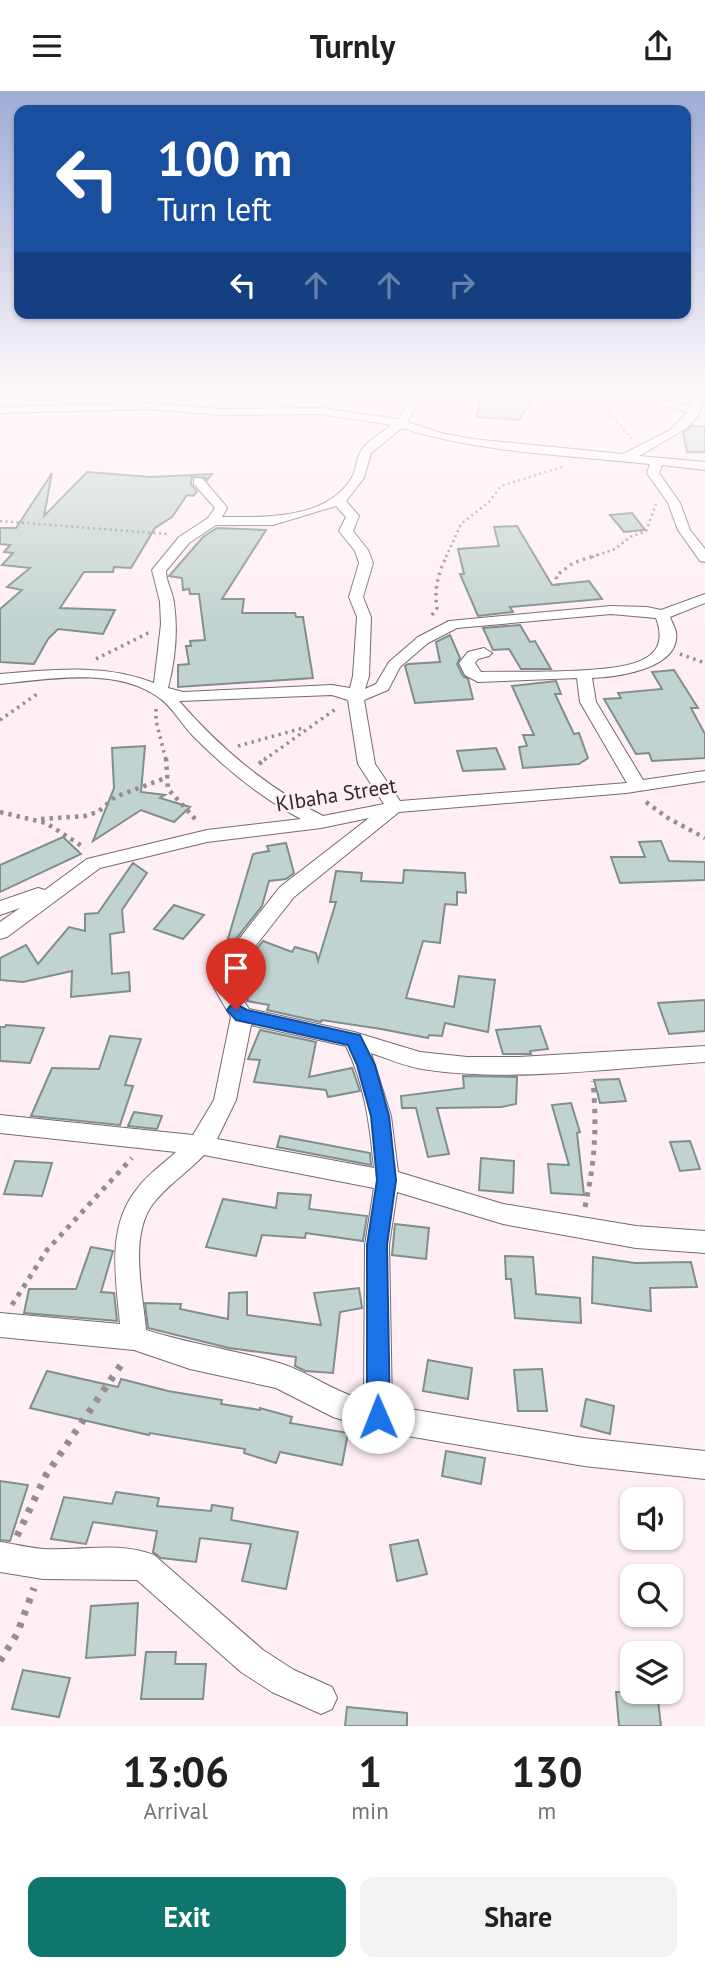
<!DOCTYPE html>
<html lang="en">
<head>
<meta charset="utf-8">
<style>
  :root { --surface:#fff; --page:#f2f2f2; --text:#202124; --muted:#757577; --accent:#0f766e }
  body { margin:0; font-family:"PT Sans",sans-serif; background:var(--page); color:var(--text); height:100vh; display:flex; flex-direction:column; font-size:26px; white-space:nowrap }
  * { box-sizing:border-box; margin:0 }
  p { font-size:23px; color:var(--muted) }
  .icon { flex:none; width:38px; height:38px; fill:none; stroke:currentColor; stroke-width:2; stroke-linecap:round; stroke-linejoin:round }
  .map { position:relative; height:1635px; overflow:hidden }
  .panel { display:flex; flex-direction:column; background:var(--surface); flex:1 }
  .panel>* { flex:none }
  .guide { position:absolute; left:14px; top:14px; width:677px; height:214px; border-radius:14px; box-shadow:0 2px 5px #0004; background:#1a4fa0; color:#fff; overflow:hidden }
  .tools { position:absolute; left:620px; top:1396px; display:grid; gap:14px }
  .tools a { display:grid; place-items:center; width:63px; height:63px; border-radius:14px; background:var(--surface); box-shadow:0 2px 5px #0004; font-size:35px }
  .pin { position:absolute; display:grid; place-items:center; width:60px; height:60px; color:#fff; margin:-72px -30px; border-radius:50% 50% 50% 0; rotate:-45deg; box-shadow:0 0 7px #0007 }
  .pin .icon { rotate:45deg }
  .me { position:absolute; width:77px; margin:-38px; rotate:359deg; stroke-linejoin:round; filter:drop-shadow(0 0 5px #0008) }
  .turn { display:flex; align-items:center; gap:24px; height:147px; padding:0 28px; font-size:32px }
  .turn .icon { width:91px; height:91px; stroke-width:2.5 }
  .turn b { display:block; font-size:49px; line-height:60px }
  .lanes { display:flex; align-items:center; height:66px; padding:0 28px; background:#0003; justify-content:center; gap:35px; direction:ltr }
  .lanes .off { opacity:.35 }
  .eta { display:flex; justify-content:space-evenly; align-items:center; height:119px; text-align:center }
  .eta b { font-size:42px; font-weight:800; line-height:49px }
  .button { display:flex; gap:14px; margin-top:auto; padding:14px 28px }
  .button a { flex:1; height:80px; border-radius:14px; background:var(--accent); color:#fff; font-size:28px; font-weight:800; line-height:80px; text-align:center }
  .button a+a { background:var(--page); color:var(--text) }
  header { display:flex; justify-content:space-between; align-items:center; height:91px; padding:0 28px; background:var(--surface); font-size:32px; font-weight:800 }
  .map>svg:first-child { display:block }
  .building { fill:#c1d3d0; stroke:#7e8f8c; stroke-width:2 }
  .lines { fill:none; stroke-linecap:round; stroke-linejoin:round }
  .minor-casing { stroke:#77696f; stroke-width:2 }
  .path-far4 { stroke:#978c90; stroke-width:2.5; stroke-dasharray:2 3.5; stroke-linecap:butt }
  .path-far3 { stroke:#978c90; stroke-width:3.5; stroke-dasharray:2.5 4.5; stroke-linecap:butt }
  .path-far2 { stroke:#978c90; stroke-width:4.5; stroke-dasharray:3.5 5; stroke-linecap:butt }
  .path-far1 { stroke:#978c90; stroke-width:5; stroke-dasharray:4.5 6; stroke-linecap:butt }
  .path { stroke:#978c90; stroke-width:7; stroke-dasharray:5 8; stroke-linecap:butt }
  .minor { fill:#fff; fill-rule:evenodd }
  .route { fill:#1a73e8; stroke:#114b97; stroke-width:2 }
  .labels { text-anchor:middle; stroke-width:5; stroke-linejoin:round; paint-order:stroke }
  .street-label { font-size:21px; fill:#2e282b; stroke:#ffeff5 }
</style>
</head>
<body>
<header><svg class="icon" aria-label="menu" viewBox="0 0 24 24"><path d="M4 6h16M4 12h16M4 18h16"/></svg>Turnly<svg class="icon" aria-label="share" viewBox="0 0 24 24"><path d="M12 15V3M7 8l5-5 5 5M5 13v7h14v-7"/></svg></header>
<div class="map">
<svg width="705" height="1635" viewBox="0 0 705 1635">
  <rect width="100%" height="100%" fill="#ffeff5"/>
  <path class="building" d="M483 302H518L517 305 534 306 519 329 476 326Z
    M692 335 705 336V361H687L683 342Z
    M87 381 150 386 212 383 207 389 202 384 192 385 191 393 197 401 193 405 187 404 172 426 155 437 131 477 114 476 113 481H84L60 517 115 519 103 543 58 538 48 548 34 573 0 571V518L22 499 7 496 30 477 2 474 13 462 4 461 10 454 0 453V437H16L52 382 44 425Z
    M632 422 645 439 624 441 610 424Z
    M517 435 552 494 589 490 602 508 510 516 513 521 478 525 460 483H464L458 458 499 455 494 436Z
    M217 437 266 439 222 508H244L242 522H295L296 526H303L313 587 178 596V574L189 573 186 555H191L190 550 205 549 199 503H190L189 498 183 499 182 487 169 485 203 446Z
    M520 534 530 551 535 550 551 578H521L509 558 493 559 483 537Z
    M450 544 460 567 457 573 463 585 468 588 473 608 415 612 405 575 408 573 440 571 436 551Z
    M674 579 698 617H691L705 643V667L652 670 649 662 636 663 604 608 621 607 618 602 662 598 652 581Z
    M556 590 561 603H555L574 643 579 642 588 667 579 673 523 677 519 656 527 655 523 644H534L512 595Z
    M145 655 141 701 165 704 160 707 190 716 174 731 141 719 93 750 114 697 112 657Z
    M496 657 505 678 463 680 457 660Z
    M63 746 81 763 0 801V774Z
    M661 750 669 770 705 771V789L620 792 611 766H645L639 751Z
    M286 752 294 782 286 788 269 790 262 815 232 853 227 851 253 763 269 760 267 755Z
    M133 772 147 782 122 819 124 841 110 843 112 883 129 881 130 900 71 906 72 880 23 891 0 889V867L26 854 38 873 69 836 85 840V823L98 822Z
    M404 779 465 782 466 802 457 801V814L445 813 440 852 423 850 406 907 454 916 459 885 495 889 488 941 445 932 442 945 429 944 428 947 381 938 322 929 321 931 267 919 269 914 247 910 249 903 241 901 243 892 239 891 248 869 263 850 292 861 295 856 316 862 318 870 336 811H330L336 780 362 782 361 790 403 792Z
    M174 814 204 824 183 848 154 838Z
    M705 909V940L669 943 658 912Z
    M6 934 44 937 30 972 0 970V936H5Z
    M540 935 548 958 530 960 531 963H503L496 939Z
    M260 939 316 951 309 986 352 977 360 1000 328 1006 326 999 254 991 260 969 248 968Z
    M110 945 141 948 125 994 133 995 120 1034 31 1025 52 977 99 978Z
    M463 985 517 986 516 1013 501 1016 437 1017 449 1063 428 1066 416 1017H402L401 1005 464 997Z
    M619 988 626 1010 600 1012 594 989Z
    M571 1012 580 1041 577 1042 584 1104 551 1102 548 1073 569 1074 552 1014Z
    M134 1021 162 1025 157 1038 128 1035Z
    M280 1045 370 1062 371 1074 277 1056Z
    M690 1050 700 1078 680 1080 670 1051Z
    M481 1067 514 1070 513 1102 479 1099Z
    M15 1070 52 1072 42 1105 4 1103Z
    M278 1102 311 1104 309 1118 367 1125 363 1150 306 1142 305 1147 262 1144 256 1165 206 1156 223 1108 276 1117Z
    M395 1133 429 1137 426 1168 392 1164Z
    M91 1156 113 1160 101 1201 114 1202 117 1230 24 1222 29 1198H76Z
    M505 1165 533 1166 536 1203 580 1207 581 1232 515 1227 511 1188H506Z
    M593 1166 635 1172 691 1171 697 1196 650 1197 651 1220 592 1212Z
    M359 1197 362 1217 340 1221 333 1282 305 1280 295 1275 296 1266 229 1257 148 1237 145 1212 181 1213 180 1218 228 1228 229 1202 247 1201V1224L321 1234 314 1202Z
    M428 1269 472 1277 468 1308 423 1300Z
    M542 1278 547 1320H518L514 1279Z
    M47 1280 118 1296 121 1288 168 1300 222 1309 221 1313 260 1319V1317L292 1326 290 1332 348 1342 342 1374 280 1361 276 1372 244 1362 245 1358 150 1342 149 1344 30 1317Z
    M586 1308 614 1315 610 1343 581 1335Z
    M446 1360 485 1367 481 1393 442 1385Z
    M0 1390 28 1394 10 1450 0 1449Z
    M116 1401 159 1407 157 1415 211 1420 212 1414 233 1417 231 1429 298 1441 286 1498 242 1490 251 1453 200 1447 196 1471 161 1467 153 1461 157 1440 93 1431 86 1453 51 1448 64 1406 112 1413Z
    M418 1449 427 1483 397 1490 390 1454Z
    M138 1512 135 1564 86 1567 91 1515Z
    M146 1561H176L175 1573H206L203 1608H141Z
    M23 1579 70 1587 59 1626 12 1618Z
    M616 1601H657L661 1635H619Z
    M347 1616 407 1622V1635H345Z"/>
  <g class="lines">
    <g class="minor-casing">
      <path id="minor" d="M417 302H430L419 310 407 331 441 342 472 348 623 363 670 339 688 321 618 302H638L689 315 696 302H705L699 323 687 337 639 365 705 371V379L662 374 659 382 680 412 690 439 705 458V471L700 470 678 439 668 412 647 382 650 373C567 364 481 362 402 337L371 362 364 387 346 410 359 425 353 440 368 459 373 472 363 506 371 526 369 585 365 598 376 593 389 571 418 546 449 530 611 515 647 516 661 519 705 503V512L670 526C672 531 675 537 676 541 681 578 617 586 592 587L596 611 643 689 705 680V690L626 702 399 721 294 806 234 882 235 897 249 918 354 941 420 961 467 966H519L705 955V971C615 977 511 992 422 978 405 975 388 968 371 962L391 1025 398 1081 503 1113 636 1135 705 1140V1162L636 1157 503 1133 397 1101 389 1154 392 1315 584 1347 705 1360V1388L584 1375 378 1340 333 1326 276 1297 190 1278 134 1259 0 1246V1222L120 1233C116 1188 106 1136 137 1098 148 1083 163 1073 176 1061L0 1042V1024L193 1044 214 1009 231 926 214 897V880L280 796 369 727 321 737 207 751 100 777 7 846 0 848V831L20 817 0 824V810L38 797 45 799 87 768 207 739 301 728C261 707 226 678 194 646 182 634 172 615 158 606 116 576 48 588 0 593V583C51 579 104 572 154 592L161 533 160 511 152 479 179 446 208 427 215 417 194 393V387H202L225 414 227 417 222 426C264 426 325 429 351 388 356 380 356 370 360 362 365 351 383 341 392 334L321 323 219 324 151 318 0 322V316L151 312 219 318 321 317 398 328 411 306ZM336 415 346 426 339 440 355 460 359 472 349 506 357 526 353 585 350 597 332 594 183 601 168 597C175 570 178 540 174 512 173 501 166 491 166 480L189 452 216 434H273ZM611 523 656 527C662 543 662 559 644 568 616 584 517 580 481 581L475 572 478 568 489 565 492 562 484 557 468 561 459 572 465 584 478 591 577 587 580 611 627 692 400 710 375 673 364 609 388 599 400 576 428 552 457 537ZM332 604 348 609 358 673 384 713 323 725C267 697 220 657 179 610ZM251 934 346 955C365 994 370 1035 374 1077L217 1048 236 1009ZM204 1064 374 1097 365 1154 364 1309C334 1301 309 1281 279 1272 235 1259 190 1253 146 1239 143 1202 129 1147 152 1114 166 1095 187 1082 204 1064Z
        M0 1451C14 1453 29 1457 44 1458 80 1460 119 1450 154 1464L263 1559 294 1579 332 1596 337 1607 332 1618 321 1623 272 1601 241 1581 137 1489 43 1488 0 1481Z"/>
    </g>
    <path class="path-far4" d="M576 302 609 321 632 348
      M0 430 167 443
      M446 466 461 433 489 411 501 395 562 376
      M592 466 615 458 630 446 646 440 656 413"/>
    <path class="path-far3" d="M558 495 556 485 573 472 597 464
      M432 524 437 517C434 497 438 483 447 464
      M680 563 705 572
      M96 568 150 541
      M156 618V630L166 669
      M0 629 40 601
      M238 655 303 637
      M264 669 337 617"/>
    <path class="path-far2" d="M166 667 168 698 197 730
      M259 673 266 667
      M646 711 668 727 705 747
      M0 721 46 732 85 757
      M41 728 85 725 98 721 115 706 168 686"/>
    <path class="path-far1" d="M585 1116C595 1069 597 1038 593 990
      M12 1214 47 1159 132 1067"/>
    <path class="path" d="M17 1445 46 1384 125 1268
      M0 1570 17 1543 34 1497"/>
    <use href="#minor" class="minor"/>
  </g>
  <linearGradient id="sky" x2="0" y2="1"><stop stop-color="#9facd4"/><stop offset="0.57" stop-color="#fff8fa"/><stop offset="1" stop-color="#fff8fa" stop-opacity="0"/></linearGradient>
  <rect width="705" height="531" fill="url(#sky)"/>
  <path class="route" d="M236 913 247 919 360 944 375 974 389 1025 396 1089 387 1154 390 1326 386 1334 378 1338 370 1334 367 1326V1154L377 1089 371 1025 357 974 348 954 236 929 227 919 230 915Z"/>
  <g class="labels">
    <g class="street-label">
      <text transform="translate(336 704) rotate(-9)" y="7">KIbaha Street</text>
    </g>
  </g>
</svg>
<div class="tools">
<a><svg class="icon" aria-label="sound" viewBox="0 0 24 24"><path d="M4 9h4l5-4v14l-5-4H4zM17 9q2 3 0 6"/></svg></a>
<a><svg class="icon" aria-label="search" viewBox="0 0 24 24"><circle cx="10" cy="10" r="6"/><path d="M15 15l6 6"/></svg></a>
<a><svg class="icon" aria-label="layers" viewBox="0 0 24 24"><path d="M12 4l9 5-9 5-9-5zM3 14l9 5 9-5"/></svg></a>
</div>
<div class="pin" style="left:236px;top:919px;background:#d93025"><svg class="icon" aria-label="arrive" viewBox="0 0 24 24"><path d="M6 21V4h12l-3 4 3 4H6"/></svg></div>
<svg class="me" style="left:378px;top:1326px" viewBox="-20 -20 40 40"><circle r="19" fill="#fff"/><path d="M0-13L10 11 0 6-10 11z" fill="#1a73e8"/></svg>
<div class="guide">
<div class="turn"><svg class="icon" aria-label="left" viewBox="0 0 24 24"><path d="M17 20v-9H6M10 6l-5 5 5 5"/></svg><div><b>100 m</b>Turn left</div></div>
<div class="lanes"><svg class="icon" aria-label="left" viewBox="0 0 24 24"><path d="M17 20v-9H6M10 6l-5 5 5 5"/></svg><svg class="icon off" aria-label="ahead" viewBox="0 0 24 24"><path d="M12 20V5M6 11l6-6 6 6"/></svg><svg class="icon off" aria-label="ahead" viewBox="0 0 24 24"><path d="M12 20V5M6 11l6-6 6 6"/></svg><svg class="icon off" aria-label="right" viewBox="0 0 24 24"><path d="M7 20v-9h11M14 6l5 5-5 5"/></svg></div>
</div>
</div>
<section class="panel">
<div class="eta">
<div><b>13:06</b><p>Arrival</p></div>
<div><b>1</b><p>min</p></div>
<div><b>130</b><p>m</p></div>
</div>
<div class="button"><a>Exit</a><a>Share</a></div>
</section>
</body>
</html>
